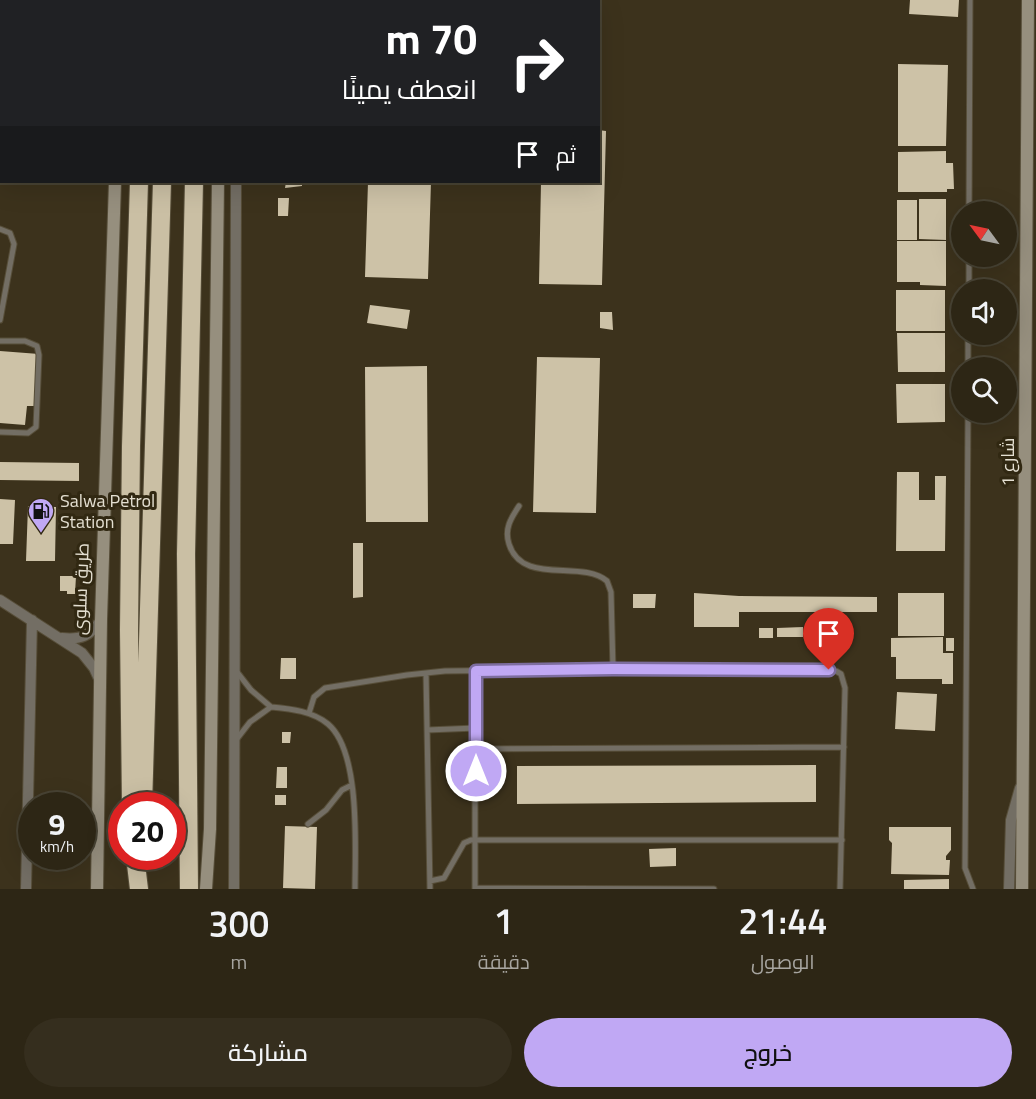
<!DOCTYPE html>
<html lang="ar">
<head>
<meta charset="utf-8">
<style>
  :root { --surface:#2d2615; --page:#352e1e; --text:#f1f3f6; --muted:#a7a5a0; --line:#484334; --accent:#c0a8f4 }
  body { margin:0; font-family:"Titillium Web",Cairo,sans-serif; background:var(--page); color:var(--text); direction:rtl; height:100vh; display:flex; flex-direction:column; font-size:22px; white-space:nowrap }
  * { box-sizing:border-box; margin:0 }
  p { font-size:20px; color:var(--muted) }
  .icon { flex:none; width:33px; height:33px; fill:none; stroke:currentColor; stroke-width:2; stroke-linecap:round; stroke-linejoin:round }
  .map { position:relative; height:889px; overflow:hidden; direction:ltr }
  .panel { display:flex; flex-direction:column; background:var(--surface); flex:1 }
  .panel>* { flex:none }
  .top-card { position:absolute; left:0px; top:0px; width:600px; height:183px; box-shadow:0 6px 24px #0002,0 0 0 2px var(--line); direction:rtl; background:#202124; color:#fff; overflow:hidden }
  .needle { width:39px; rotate:303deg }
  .buttons { position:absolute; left:951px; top:201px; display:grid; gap:12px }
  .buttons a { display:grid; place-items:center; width:66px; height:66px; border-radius:50%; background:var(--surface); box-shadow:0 6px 24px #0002,0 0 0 2px var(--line); font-size:30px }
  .speed { position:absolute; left:18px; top:792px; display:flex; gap:12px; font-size:30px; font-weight:700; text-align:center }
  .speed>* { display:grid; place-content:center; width:78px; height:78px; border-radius:50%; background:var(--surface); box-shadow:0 6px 24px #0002,0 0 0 2px var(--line); line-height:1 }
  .speed small { font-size:15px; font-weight:400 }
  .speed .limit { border:9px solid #d22; background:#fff; color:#111 }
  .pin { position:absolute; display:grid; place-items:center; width:51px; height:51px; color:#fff; margin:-62px -26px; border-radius:50% 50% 50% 0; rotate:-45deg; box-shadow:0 0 6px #0007 }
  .pin .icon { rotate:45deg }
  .me { position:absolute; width:66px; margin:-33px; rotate:0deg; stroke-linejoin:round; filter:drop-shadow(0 0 4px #0008) }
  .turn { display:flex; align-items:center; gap:21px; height:126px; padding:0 24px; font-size:27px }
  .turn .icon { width:78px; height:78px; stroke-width:2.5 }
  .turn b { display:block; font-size:42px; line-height:51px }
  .then { display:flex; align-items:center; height:57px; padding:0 24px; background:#0003; gap:12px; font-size:22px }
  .eta { display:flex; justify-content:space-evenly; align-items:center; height:102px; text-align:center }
  .eta b { font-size:36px; font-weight:600; line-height:42px }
  .primary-button { display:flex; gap:12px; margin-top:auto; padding:12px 24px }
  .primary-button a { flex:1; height:69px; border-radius:36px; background:var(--accent); color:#111; font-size:24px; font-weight:600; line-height:69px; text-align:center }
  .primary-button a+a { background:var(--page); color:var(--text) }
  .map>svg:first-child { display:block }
  .building { fill:#cdc2a7 }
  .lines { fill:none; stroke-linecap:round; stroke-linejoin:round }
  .lane-casing { stroke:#574e39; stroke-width:7 }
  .street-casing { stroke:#574e39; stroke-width:12 }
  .secondary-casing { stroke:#574e39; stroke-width:14 }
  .primary-casing { stroke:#574e39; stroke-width:16 }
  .highway-casing { stroke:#574e39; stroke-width:20 }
  .lane { stroke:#736e64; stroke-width:5 }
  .street { stroke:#736e64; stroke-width:10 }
  .secondary { stroke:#968f7e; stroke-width:12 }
  .primary { stroke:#b1a892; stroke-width:15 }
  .highway { stroke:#cabfa4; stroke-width:18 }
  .route-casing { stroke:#7d6d9f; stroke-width:15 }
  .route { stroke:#c0a8f4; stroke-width:10 }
  .labels { text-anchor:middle; stroke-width:6; stroke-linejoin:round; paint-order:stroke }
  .street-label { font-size:18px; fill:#e4dfd1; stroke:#312812 }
  .poi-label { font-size:18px; fill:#e4dfd1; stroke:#312812; text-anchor:start }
</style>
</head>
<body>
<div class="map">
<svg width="1036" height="889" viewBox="0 0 1036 889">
  <rect width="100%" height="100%" fill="#3c321c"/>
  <path class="building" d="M910 0H959L958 17 909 14Z
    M898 64 948 65 946 146H898Z
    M598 130 606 131 602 285 539 284 541 182H598Z
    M946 151V163H953L954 189H947V192H898V152Z
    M286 182H302V186L285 188Z
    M368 182H431L428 279 365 277Z
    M278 198H289L288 216H278Z
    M919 199H946V240L919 239Z
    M897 200H917V240H897Z
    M897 241H946V286L920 285V282H897Z
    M896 290H945V331H896Z
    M370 305 410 310 407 329 367 323Z
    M600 312H612L613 330 600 328Z
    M897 333H945V372H898Z
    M0 351 39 354 35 406H27L25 425 0 423Z
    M537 357 600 358 596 513 533 512Z
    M427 366 428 522H366L365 367Z
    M896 384H945V422L897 423Z
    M0 462 79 463V481L0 480Z
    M897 472H919V500H935V476H946L945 551H896Z
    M0 499 15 500 13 544H0Z
    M28 506 56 507 55 561H26Z
    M353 543H363V597L353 598Z
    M60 576H76L75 594H67V591H60Z
    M694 593 739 596 877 597V612H739V627H694Z
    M898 593H944V636H898Z
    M633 594H656L655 608H633Z
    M803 627V637H777V628Z
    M759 628H773V638H759Z
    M943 637V653H953V684H942V679H896V657H891V638Z
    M946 638H954V651H946Z
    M281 658H296V679H280Z
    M897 692 937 694 935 731 895 729Z
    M282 732H291L290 743H282Z
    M816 765V802L517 804V766Z
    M277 767H287V788H276Z
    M275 795H286V805H275Z
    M285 826 317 827 315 889 283 888Z
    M889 827H951V850L946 856V860H950L949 875 891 874 892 843 889 840Z
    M676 848V866L650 867 649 849Z
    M949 879V889H904V880Z"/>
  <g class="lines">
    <g class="lane-casing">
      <path id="lane" d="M296 0 310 2
        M969 212 970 0
        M0 229 10 233 14 244 0 320
        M969 290V256
        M0 341H25L37 346 39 355 36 427 28 433 0 432
        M968 368V334
        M968 412 965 868 973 889
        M519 506C511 518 504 529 509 544 522 586 581 559 607 581L611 592 613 669
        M237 672 251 690 271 707
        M426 673 430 889
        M309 713 314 697 325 688 407 675 445 671 613 669 836 671 841 674 845 688 840 889
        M427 730 476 728
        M236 740 250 722 271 707C291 709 312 711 328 724 361 752 355 848 355 889
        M477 749 844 747
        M308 824 326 810 342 790 352 785
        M430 881 444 878 464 843 471 840H842
        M475 888 714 889
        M475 889V671"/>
    </g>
    <g class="street-casing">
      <path id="street" d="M237 0V2
        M4 2V0
        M0 19 2 12
        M0 600 82 653 94 668 100 681
        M62 638C81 640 90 636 101 620
        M26 889 32 620
        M234 889 236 182
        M1009 889 1011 820 1020 788"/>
    </g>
    <g class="secondary-casing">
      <path id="secondary" d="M131 2V0
        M220 2V0
        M97 889 101 620 115 182
        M206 889 210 829 218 182
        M1022 889 1028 0"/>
    </g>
    <g class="primary-casing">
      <path id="primary" d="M120 2V0"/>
    </g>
    <g class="highway-casing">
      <path id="highway" d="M144 2V0
        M167 2V0
        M199 2V0
        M131 806 129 630 131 446 139 182
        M143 806 162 182
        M135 856 139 889
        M189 889 186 554 194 182"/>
    </g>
    <use href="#lane" class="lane"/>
    <use href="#street" class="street"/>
    <use href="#secondary" class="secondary"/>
    <use href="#primary" class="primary"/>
    <use href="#highway" class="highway"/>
  </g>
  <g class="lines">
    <g class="route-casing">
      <path id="route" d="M476 771V671L613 669 829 670"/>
    </g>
    <use href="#route" class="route"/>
  </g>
  <defs>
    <g id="fuel-pin" transform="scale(1.35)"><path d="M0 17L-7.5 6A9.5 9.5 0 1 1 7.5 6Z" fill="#c0a8f4" stroke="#312812"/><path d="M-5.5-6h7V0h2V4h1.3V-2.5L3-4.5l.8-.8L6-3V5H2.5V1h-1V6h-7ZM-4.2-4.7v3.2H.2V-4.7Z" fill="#111"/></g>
  </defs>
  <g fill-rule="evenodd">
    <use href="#fuel-pin" x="41" y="511"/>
  </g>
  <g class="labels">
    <g class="street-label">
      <text transform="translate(1008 462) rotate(-90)" y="6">شارع 1</text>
      <text transform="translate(81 589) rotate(-88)" y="6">طريق سلوى</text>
    </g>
    <g class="poi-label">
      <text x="60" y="507">Salwa Petrol<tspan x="60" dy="21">Station</tspan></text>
    </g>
  </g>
</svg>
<div class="buttons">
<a><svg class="needle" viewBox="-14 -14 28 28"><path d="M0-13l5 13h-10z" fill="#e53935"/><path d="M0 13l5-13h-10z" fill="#a7a5a0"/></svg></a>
<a><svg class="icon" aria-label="sound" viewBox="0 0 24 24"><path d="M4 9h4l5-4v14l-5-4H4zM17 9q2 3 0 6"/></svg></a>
<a><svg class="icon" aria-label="search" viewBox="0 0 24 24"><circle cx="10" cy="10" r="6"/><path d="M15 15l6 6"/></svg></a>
</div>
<div class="speed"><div>9<small>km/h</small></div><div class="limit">20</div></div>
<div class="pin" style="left:829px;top:670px;background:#d93025"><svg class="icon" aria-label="arrive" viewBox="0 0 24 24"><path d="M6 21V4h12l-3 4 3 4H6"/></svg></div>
<svg class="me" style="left:476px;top:771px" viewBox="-20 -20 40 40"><circle r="17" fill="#c0a8f4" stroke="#fff" stroke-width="3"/><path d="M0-11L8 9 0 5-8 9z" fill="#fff"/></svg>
<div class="top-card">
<div class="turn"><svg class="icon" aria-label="right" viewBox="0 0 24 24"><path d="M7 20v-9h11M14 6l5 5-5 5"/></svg><div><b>70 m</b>انعطف يمينًا</div></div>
<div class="then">ثم<svg class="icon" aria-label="arrive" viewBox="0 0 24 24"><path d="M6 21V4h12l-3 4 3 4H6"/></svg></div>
</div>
</div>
<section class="panel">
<div class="eta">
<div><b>21:44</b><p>الوصول</p></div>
<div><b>1</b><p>دقيقة</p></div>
<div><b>300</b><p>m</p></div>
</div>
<div class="primary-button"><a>خروج</a><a>مشاركة</a></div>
</section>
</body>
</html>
